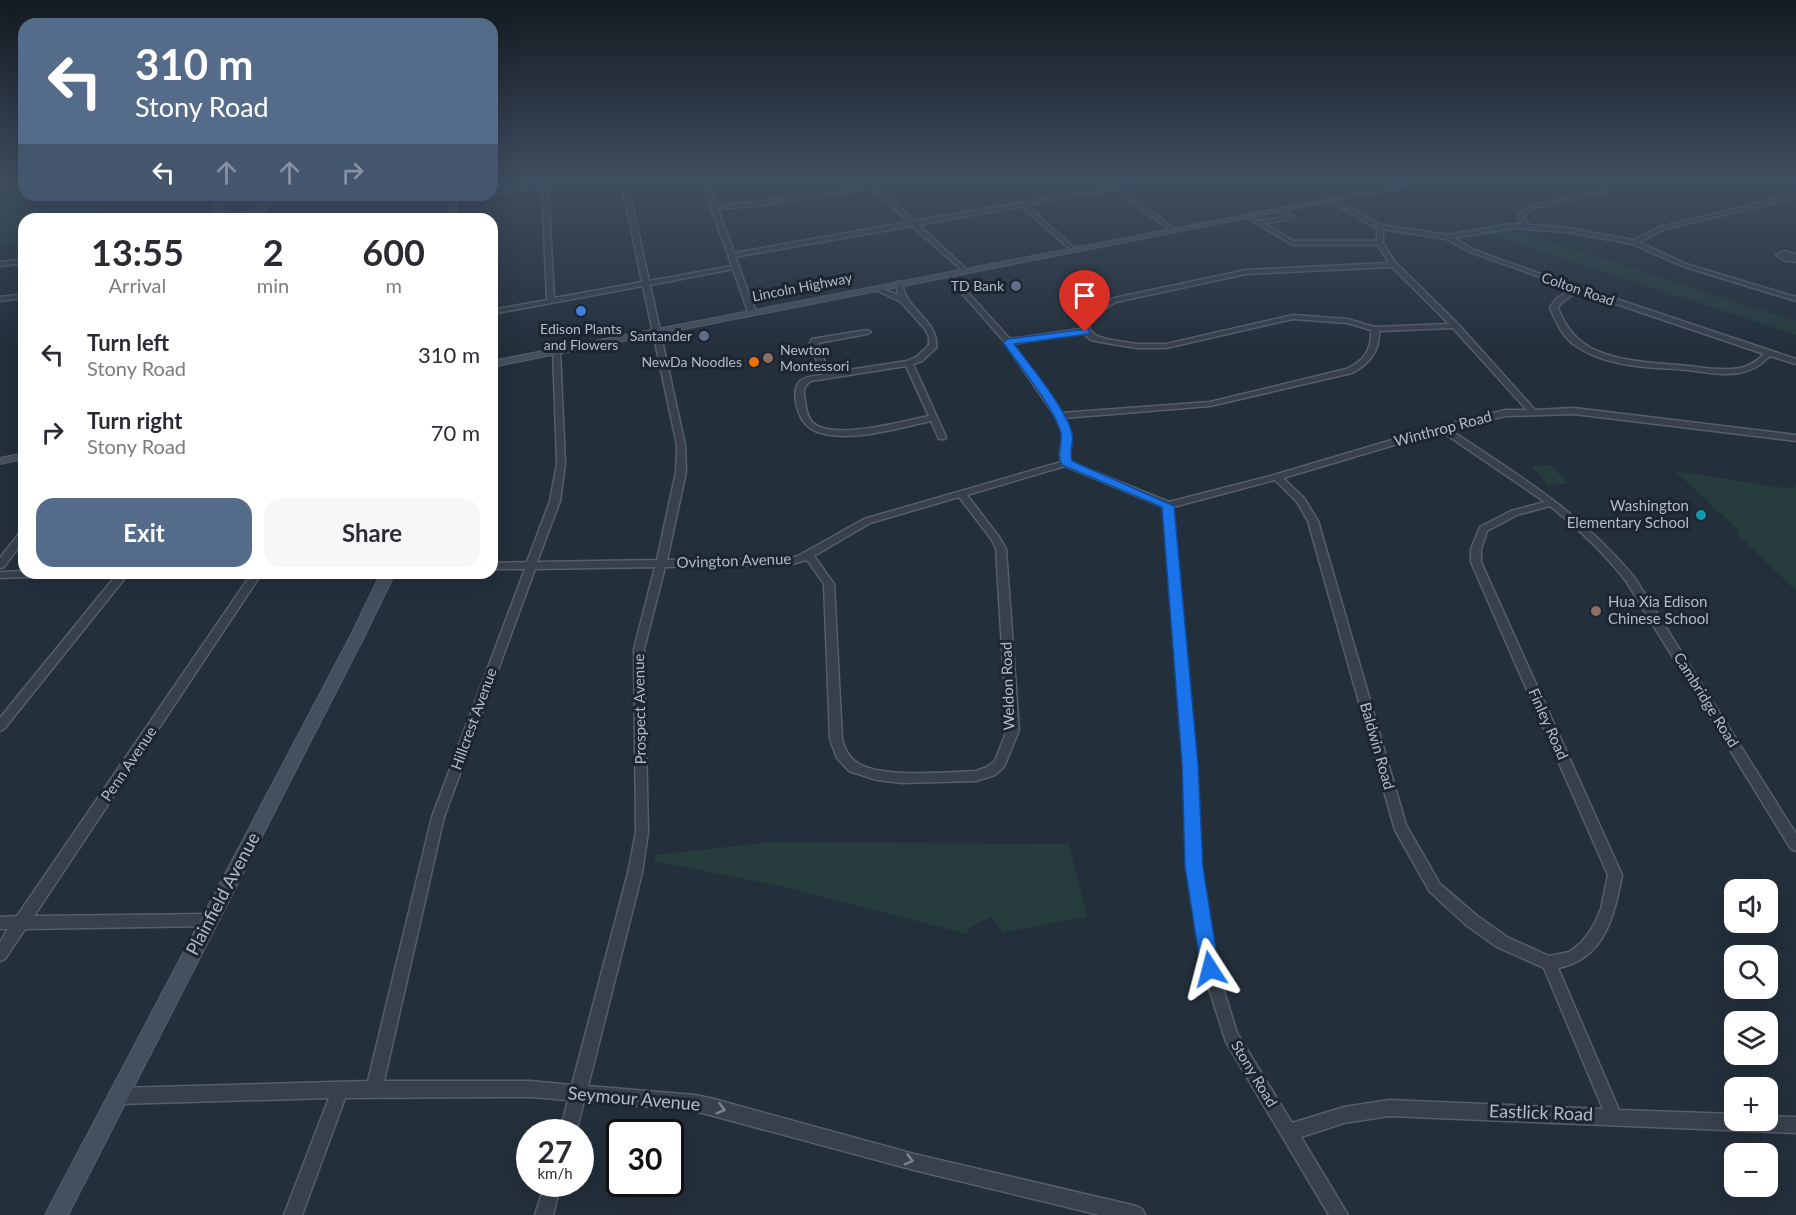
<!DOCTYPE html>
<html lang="en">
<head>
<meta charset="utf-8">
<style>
  :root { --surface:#fff; --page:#f7f7f7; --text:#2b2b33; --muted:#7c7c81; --accent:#556b8a }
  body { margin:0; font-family:Lato,sans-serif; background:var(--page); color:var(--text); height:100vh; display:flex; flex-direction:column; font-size:22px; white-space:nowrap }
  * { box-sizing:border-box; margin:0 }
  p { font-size:20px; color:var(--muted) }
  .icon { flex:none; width:33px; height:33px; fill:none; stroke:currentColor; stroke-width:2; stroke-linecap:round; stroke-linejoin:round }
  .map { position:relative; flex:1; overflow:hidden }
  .panel { position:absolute; left:18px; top:213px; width:480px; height:366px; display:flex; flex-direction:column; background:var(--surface); border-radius:18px; box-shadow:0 6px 24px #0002 }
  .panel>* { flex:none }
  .banner { position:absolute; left:18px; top:18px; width:480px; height:183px; border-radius:18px; box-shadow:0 6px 24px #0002; background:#556b8a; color:#fff; overflow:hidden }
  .controls { position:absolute; left:1724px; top:879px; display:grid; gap:12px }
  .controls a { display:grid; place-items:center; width:54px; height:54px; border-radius:12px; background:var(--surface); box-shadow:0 6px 24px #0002; font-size:30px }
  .speed { position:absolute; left:516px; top:1119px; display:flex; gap:12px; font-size:30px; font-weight:700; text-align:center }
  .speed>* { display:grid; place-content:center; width:78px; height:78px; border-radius:50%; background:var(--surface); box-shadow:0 6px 24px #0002; line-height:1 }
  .speed small { font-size:15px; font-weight:400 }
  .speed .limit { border:3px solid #111; border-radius:9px; background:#fff; color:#111 }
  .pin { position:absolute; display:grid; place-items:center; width:51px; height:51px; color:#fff; margin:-62px -26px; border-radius:50% 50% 50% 0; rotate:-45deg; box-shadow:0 0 6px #0007 }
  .pin .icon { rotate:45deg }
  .me { position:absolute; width:66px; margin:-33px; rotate:351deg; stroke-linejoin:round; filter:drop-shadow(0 0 4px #0008) }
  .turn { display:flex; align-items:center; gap:21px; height:126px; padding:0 18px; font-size:27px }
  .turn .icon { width:78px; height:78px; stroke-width:2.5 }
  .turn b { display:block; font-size:42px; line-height:51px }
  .lanes { display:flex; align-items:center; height:57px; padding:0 18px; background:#0003; justify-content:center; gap:30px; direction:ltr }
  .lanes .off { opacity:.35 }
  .eta { display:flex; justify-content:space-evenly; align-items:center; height:102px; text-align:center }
  .eta b { font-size:36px; font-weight:700; line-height:42px }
  .cta { display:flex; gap:12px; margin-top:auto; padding:12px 18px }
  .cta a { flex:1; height:69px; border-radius:18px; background:var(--accent); color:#fff; font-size:24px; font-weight:700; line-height:69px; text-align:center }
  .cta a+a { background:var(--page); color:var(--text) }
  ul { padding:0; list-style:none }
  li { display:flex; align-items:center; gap:18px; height:78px; padding:0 18px }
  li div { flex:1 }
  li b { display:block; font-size:22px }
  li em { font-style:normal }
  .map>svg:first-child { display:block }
  .green { fill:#263c3d }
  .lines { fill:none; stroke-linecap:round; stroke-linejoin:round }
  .street-casing { stroke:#555e69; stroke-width:3 }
  .secondary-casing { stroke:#555e69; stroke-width:2 }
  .street { fill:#37404b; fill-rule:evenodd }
  .secondary { fill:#45505e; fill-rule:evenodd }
  .oneway { stroke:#7b848f }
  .route { fill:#1a73e8; stroke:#114b97; stroke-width:1.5 }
  .service-dot { fill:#5c6f8a; stroke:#1c2530; stroke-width:2 }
  .shop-dot { fill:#3f7fe0; stroke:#1c2530; stroke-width:2 }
  .education-dot { fill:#8d6e63; stroke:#1c2530; stroke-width:2 }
  .food-dot { fill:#e8710a; stroke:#1c2530; stroke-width:2 }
  .culture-dot { fill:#0f9aa8; stroke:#1c2530; stroke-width:2 }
  .labels { text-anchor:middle; stroke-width:6; stroke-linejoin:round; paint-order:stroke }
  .far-poi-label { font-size:14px; fill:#b2bbc7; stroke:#1c2530; text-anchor:end }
  .far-street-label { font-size:14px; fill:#b2bbc7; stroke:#1c2530 }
  .street-label { font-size:15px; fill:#b2bbc7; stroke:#1c2530 }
  .poi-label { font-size:15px; fill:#b2bbc7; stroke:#1c2530; text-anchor:end }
  .near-street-label { font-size:18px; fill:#b2bbc7; stroke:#1c2530 }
</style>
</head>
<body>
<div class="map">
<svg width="1796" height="1215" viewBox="0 0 1796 1215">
  <rect width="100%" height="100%" fill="#232f3b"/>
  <path class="green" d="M24 180V195H121L94 211 93 219H24V244L0 247V183Z
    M1511 229 1796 321V335L1484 233Z
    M1551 465 1568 484 1548 485 1532 466Z
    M1675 471 1791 489 1796 484V591L1738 535 1740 532Z
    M770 842 1069 844 1087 917 1003 932 991 917 970 927 967 934 780 886 654 861 655 855Z"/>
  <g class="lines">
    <g class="street-casing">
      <path id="street" d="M2 180H8L4 183 2 182Z
        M592 180H612L609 182 548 187 554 298 642 282 621 180H627L649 281 732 266 701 180H707L716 206 765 201 869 185 867 183 870 181 874 184 900 180H913L910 182 878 187 915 221 1111 187 1103 180H1109L1117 186 1149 180H1161L1121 188 1176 230 1171 231 1115 189 1027 205 1074 248 1075 249 1072 251 1021 206 919 225 966 269V271L964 272 912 226 735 257 756 312 752 314 748 312 733 269 650 285 685 445 686 472 667 560 788 559 798 556 864 519 1061 462 1060 453 1063 434 1055 416 1002 339 946 275V273H950L1010 339 1081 329 1082 321 1090 310 1114 298 1246 270 1389 263 1378 245H1293L1246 217 1251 216 1260 221 1286 216 1280 210 1283 208 1293 216V218L1265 224 1294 241H1377V228L1328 201V199L1330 198 1382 225 1448 235 1511 224 1523 225 1518 219 1519 214 1530 206 1649 180H1659L1534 208 1525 215 1524 219 1530 225 1568 228 1633 240 1660 227 1796 194V198L1664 229 1639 242 1686 264 1796 297V301L1682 266 1632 244 1568 232 1511 228 1454 238 1474 250 1532 271 1796 359V364L1770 356C1761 365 1752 371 1739 373 1722 376 1705 372 1688 370 1650 367 1604 368 1572 343 1561 334 1556 321 1550 308L1555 300 1572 288 1470 252 1446 239 1383 229V243L1394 261 1458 324 1535 410 1574 408 1796 435V441L1574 414 1506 416 1449 429C1518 475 1580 512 1634 577L1796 834V851L1791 849 1626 581C1604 553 1579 529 1550 506L1517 515 1487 531 1481 549V562L1622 875C1614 916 1605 959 1558 968L1619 1110 1734 1114V1120H1767V1116L1796 1117V1133L1389 1116 1344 1123 1301 1137 1348 1215H1329L1226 1042 1203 969 1187 867 1184 763 1163 507 1065 466 967 495 999 537 1006 549 1019 730 1004 767 995 775 976 781 902 783 877 780 849 771 837 758 830 739 824 584 807 560 788 565 665 567 644 649 648 832 642 873 588 1086 695 1095 714 1099 914 1154 1136 1206 1142 1209 1145 1215H1100L914 1170 695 1111 584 1101 576 1132H560L568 1100 530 1097 345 1098 302 1215H284L329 1098 118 1104 112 1102 110 1096 112 1090 118 1088 368 1081 432 817 525 569H492V563L527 562 550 501 557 464 553 349 560 351 565 464 560 501 537 562 657 560 676 472 677 445 643 286 492 314V310L547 300 542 188 492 193V189ZM872 188 909 222 734 253 718 209 765 205ZM1392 267 1449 324 1375 327 1347 319 1293 315 1166 344H1137L1106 339 1097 336 1089 330 1090 321 1096 314 1116 302 1246 274ZM1578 291 1764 354C1757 361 1750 366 1740 368 1723 371 1706 368 1689 366 1657 363 1623 363 1593 349 1575 340 1565 326 1558 308L1561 303ZM1293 319 1347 323 1371 330C1372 350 1364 361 1346 369L1210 402 1061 413 1013 344 1083 333 1091 340 1106 343 1137 348H1166ZM1453 328 1527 410H1506L1439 426 1274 475 1169 502 1070 462 1068 453 1071 434 1064 418 1210 406 1352 373C1369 364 1380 351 1379 331ZM1441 431 1545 502 1511 511 1480 527 1471 549V562L1608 875 1601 909 1594 925 1588 934 1581 943 1569 952 1549 956 1507 937 1476 915 1440 884 1406 825 1318 521 1304 498 1283 478ZM1275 480 1297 502 1308 521 1395 830 1430 892 1466 925 1497 947 1544 968 1603 1109 1389 1100 1344 1107 1292 1123 1237 1033 1217 969 1201 867 1196 763 1173 507ZM959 497 992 540 996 549 1007 730 995 761 987 767 976 771C947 772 879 779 856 762 848 756 845 749 842 739L834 584 814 556 870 523ZM655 567 634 649 636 832 628 873 572 1085 530 1081H384L444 817 535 569Z
        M228 195H235L219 206V211L230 213 256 212 260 206 272 195H279L265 208 259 219H253L254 216 230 217 214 213V204Z
        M1784 251 1796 254V258L1784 255 1796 258V262L1784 260 1776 255Z
        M24 259V263L0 266V262Z
        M899 281 902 283C905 310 940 321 936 348L922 361 913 364 946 437 945 439H939L931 421C898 428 854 442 821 433 817 432 812 430 809 427 798 420 790 392 800 381 806 376 814 376 822 375L810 343 812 339 867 330 871 332 867 334 818 343 829 373 907 361 916 357 929 345V337L925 329 901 302 872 288 877 287 898 295 896 283ZM906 366 929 416C903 421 834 441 813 423 807 417 806 408 805 401 803 392 803 386 811 381Z
        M24 294V298L0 301V297Z
        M24 530V540L4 567 0 568V558L21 531Z
        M24 571V573H60L55 576 0 578V572Z
        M118 573H129L4 729 0 731V718Z
        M252 573H262L34 916 209 914 214 915 216 920 214 925 209 926 25 929 5 959 0 961V942L8 929H0V917L17 916Z
        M545 1184H561L553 1215H535Z"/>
    </g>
    <g class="secondary-casing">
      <path id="secondary" d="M1424 180H1439L492 367V361Z
        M449 195H457L456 219H448Z
        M24 453V459L0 464V458Z
        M381 573H395L365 635 68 1215H45L351 635Z"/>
    </g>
    <use href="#street" class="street"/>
    <use href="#secondary" class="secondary"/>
  </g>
  <defs><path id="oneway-chevron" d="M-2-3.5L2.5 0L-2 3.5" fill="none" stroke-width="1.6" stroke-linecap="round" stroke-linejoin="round" transform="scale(1.5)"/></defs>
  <g class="oneway">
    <use href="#oneway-chevron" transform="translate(721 1109) rotate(15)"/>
    <use href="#oneway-chevron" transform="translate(909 1160) rotate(15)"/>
  </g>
  <linearGradient id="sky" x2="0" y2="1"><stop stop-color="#131a20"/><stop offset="0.51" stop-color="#3f4d60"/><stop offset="1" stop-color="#3f4d60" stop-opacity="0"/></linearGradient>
  <rect width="1796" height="350" fill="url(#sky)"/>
  <path class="route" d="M1085 329H1089V334L1014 344C1029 364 1068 411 1072 434 1074 443 1069 451 1072 461L1174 506 1198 764 1203 867 1219 969 1217 975 1210 978 1203 975 1201 969 1185 867 1182 764 1162 507 1062 465C1056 453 1063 445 1061 434 1057 411 1017 363 1003 342L1008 339Z"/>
  <g class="service-dot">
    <circle cx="1016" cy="286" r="6"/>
    <circle cx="704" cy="336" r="6"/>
  </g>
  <circle class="shop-dot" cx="581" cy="311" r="6"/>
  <g class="education-dot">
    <circle cx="768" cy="358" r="6"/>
    <circle cx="1596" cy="611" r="6"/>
  </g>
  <circle class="food-dot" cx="754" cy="362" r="6"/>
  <circle class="culture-dot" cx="1701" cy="515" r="6"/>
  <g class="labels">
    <g class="far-poi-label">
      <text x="1004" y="291">TD Bank</text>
      <text x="581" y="334" text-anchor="middle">Edison Plants<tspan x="581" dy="16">and Flowers</tspan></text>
      <text x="692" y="341">Santander</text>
      <text x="780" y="355" text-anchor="start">Newton<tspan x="780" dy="16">Montessori</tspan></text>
      <text x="742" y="367">NewDa Noodles</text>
    </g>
    <g class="far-street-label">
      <text transform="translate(802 287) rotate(-11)" y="5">Lincoln Highway</text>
      <text transform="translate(1578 289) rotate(19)" y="5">Colton Road</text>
    </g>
    <g class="street-label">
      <text transform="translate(1443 429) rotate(-15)" y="5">Winthrop Road</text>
      <text transform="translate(734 561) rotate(-2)" y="5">Ovington Avenue</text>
      <text transform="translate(1008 686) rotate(-92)" y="5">Weldon Road</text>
      <text transform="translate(1706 700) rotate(58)" y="5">Cambridge Road</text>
      <text transform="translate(640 709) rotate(-91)" y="5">Prospect Avenue</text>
      <text transform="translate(474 719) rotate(-70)" y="5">Hillcrest Avenue</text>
      <text transform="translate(1548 724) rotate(66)" y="5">Finley Road</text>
      <text transform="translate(1377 746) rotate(74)" y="5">Baldwin Road</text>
      <text transform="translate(129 764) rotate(-56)" y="5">Penn Avenue</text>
      <text transform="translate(1254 1074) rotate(59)" y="5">Stony Road</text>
    </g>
    <g class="poi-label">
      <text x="1689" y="511">Washington<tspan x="1689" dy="17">Elementary School</tspan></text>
      <text x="1608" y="607" text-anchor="start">Hua Xia Edison<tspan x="1608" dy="17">Chinese School</tspan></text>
    </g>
    <g class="near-street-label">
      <text transform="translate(223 894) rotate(-62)" y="6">Plainfield Avenue</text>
      <text transform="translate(634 1099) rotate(5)" y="6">Seymour Avenue</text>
      <text transform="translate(1541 1113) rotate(2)" y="6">Eastlick Road</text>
    </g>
  </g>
</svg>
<div class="controls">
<a><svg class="icon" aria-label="sound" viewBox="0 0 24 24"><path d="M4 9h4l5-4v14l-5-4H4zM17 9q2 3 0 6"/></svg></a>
<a><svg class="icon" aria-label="search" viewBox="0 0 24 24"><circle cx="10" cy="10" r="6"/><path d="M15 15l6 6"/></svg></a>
<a><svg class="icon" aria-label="layers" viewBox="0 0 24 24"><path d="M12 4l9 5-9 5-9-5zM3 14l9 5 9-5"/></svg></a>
<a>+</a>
<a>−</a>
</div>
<div class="speed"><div>27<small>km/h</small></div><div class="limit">30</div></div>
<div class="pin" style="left:1085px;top:332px;background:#d93025"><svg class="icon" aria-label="arrive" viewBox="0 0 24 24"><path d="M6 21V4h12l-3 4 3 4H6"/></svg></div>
<svg class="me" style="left:1210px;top:969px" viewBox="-20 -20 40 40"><path d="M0-17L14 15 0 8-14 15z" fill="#1a73e8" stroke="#fff" stroke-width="4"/></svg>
<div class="banner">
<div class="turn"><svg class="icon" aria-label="left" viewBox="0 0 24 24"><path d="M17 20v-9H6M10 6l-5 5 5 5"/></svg><div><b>310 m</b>Stony Road</div></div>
<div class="lanes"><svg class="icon" aria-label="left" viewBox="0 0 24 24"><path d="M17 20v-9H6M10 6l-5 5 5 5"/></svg><svg class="icon off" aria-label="ahead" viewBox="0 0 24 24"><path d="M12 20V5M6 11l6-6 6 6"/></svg><svg class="icon off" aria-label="ahead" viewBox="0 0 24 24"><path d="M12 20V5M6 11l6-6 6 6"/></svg><svg class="icon off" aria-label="right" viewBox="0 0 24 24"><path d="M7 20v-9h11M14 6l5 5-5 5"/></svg></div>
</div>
<section class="panel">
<div class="eta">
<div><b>13:55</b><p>Arrival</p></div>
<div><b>2</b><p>min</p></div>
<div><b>600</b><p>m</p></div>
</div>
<ul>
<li><svg class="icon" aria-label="left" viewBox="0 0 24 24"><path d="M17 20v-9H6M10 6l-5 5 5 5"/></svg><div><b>Turn left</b><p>Stony Road</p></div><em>310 m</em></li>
<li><svg class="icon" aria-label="right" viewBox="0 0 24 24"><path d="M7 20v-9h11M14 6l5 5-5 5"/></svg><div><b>Turn right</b><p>Stony Road</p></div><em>70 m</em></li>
</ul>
<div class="cta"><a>Exit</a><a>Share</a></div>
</section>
</div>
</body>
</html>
